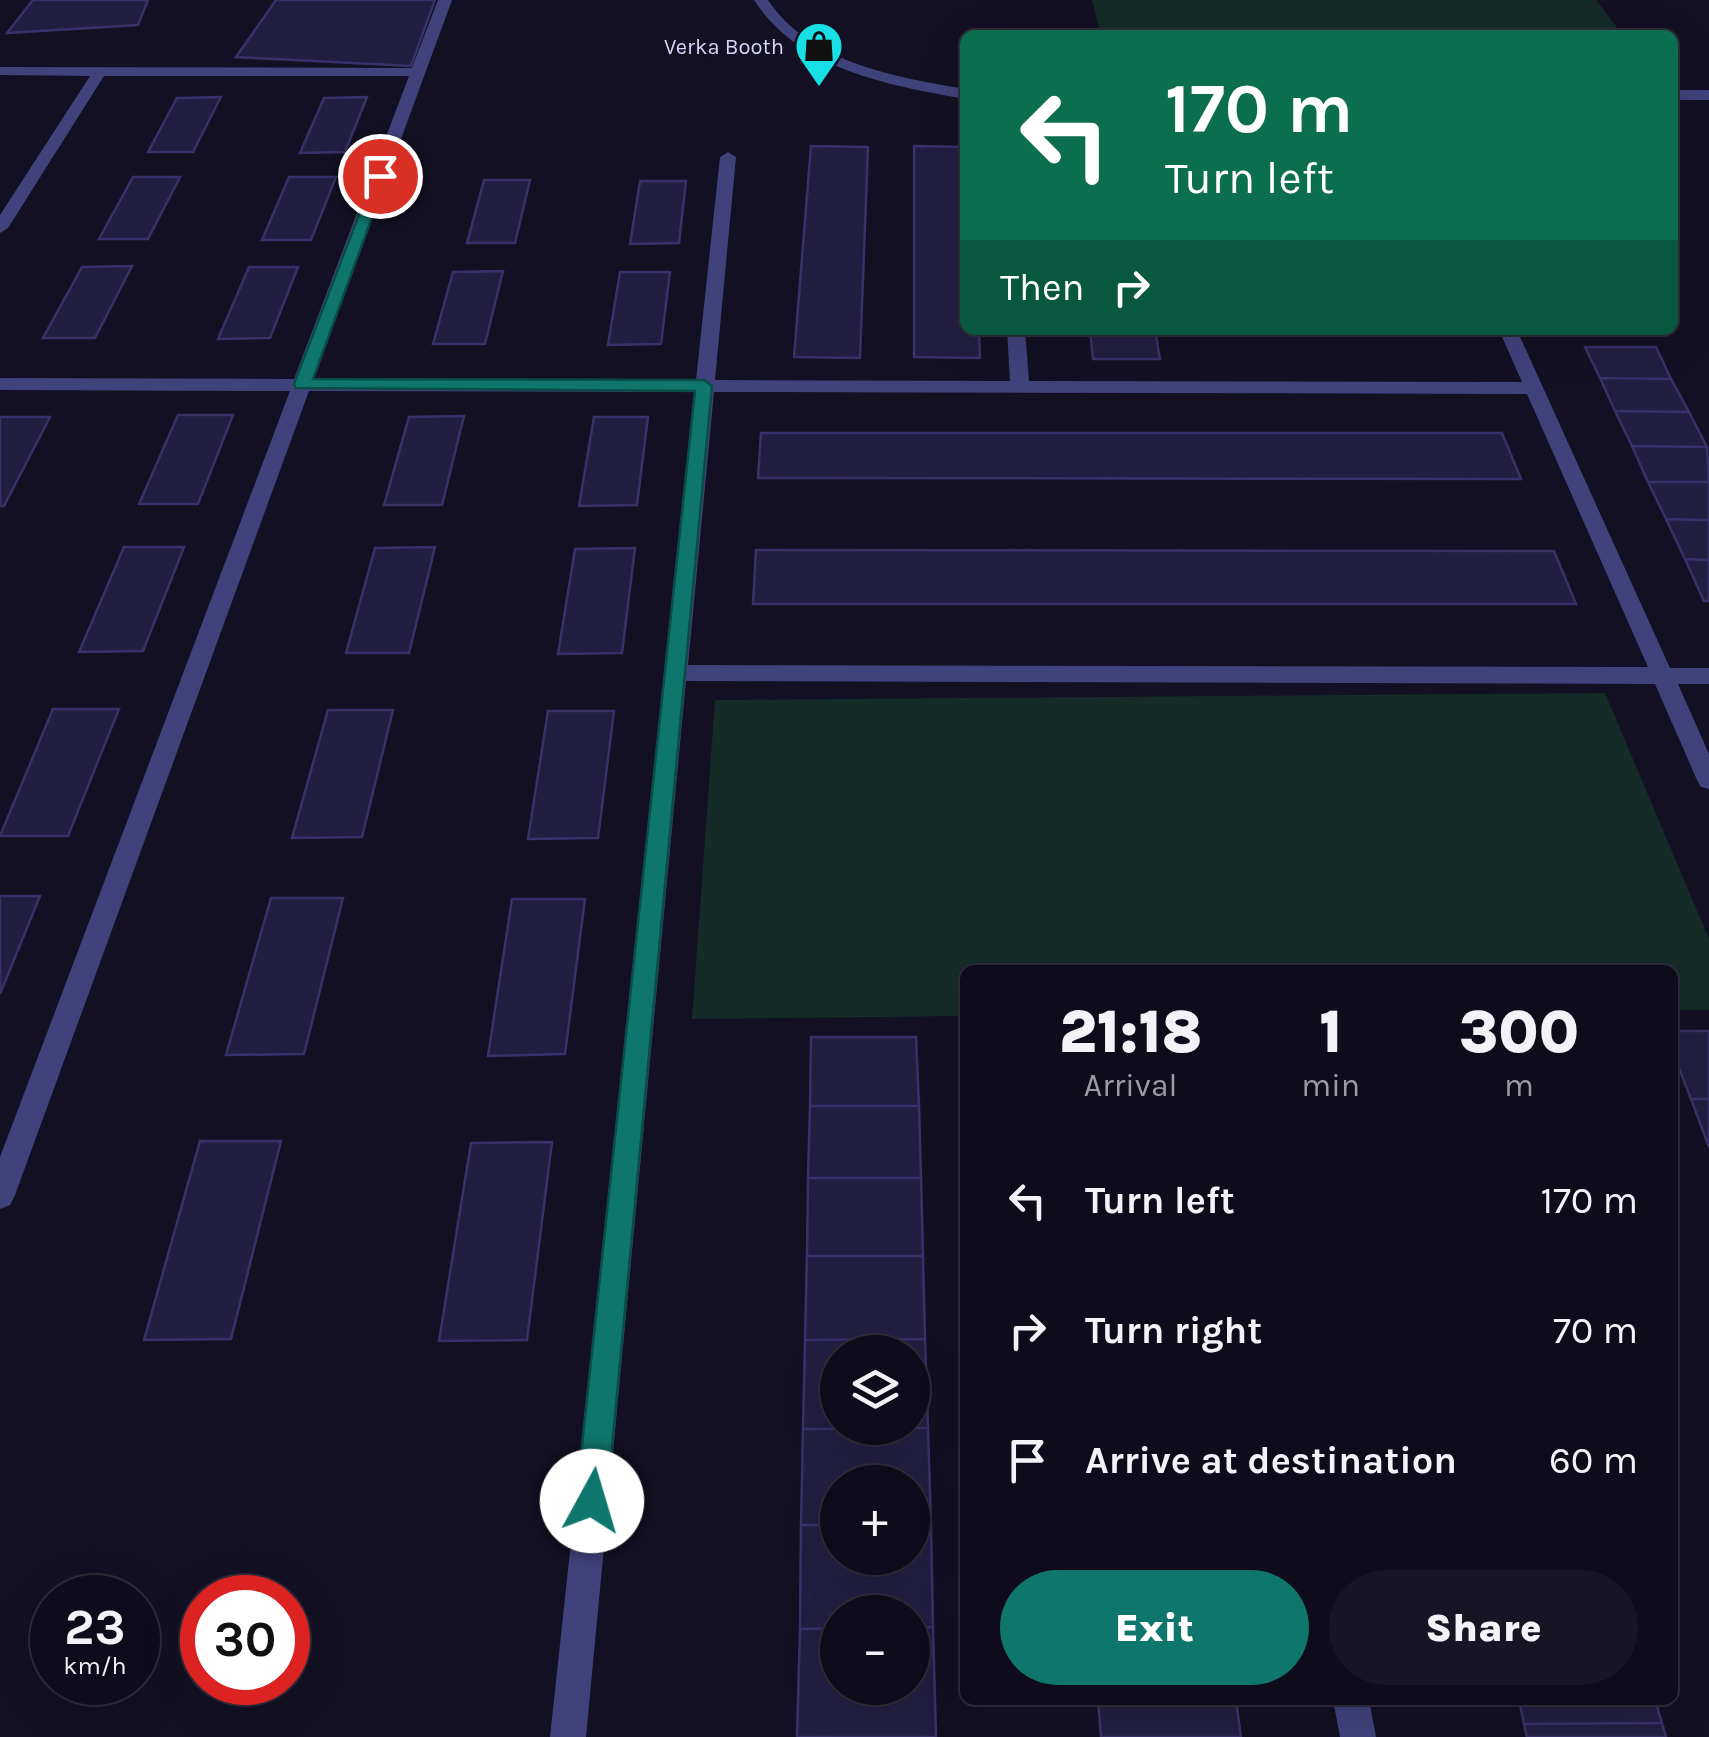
<!DOCTYPE html>
<html lang="en">
<head>
<meta charset="utf-8">
<style>
  :root { --surface:#0e0c1a; --page:#171523; --text:#f1f3f6; --muted:#9b9ba2; --line:#2e2c39; --accent:#0f766e }
  body { margin:0; font-family:Karla,sans-serif; background:var(--page); color:var(--text); height:100vh; display:flex; flex-direction:column; font-size:38px; white-space:nowrap }
  * { box-sizing:border-box; margin:0 }
  p { font-size:32px; color:var(--muted) }
  .icon { flex:none; width:55px; height:55px; fill:none; stroke:currentColor; stroke-width:2; stroke-linecap:round; stroke-linejoin:round }
  .map { position:relative; flex:1; overflow:hidden }
  .details { position:absolute; left:960px; top:965px; width:718px; height:740px; display:flex; flex-direction:column; background:var(--surface); border-radius:15px; box-shadow:0 10px 40px #0002,0 0 0 2px var(--line) }
  .details>* { flex:none }
  .guide { position:absolute; left:960px; top:30px; width:718px; height:305px; border-radius:15px; box-shadow:0 10px 40px #0002,0 0 0 2px var(--line); background:#0b6e4f; color:#fff; overflow:hidden }
  .buttons { position:absolute; left:820px; top:1335px; display:grid; gap:20px }
  .buttons a { display:grid; place-items:center; width:110px; height:110px; border-radius:50%; background:var(--surface); box-shadow:0 10px 40px #0002,0 0 0 2px var(--line); font-size:50px }
  .speed { position:absolute; left:30px; top:1575px; display:flex; gap:20px; font-size:50px; font-weight:700; text-align:center }
  .speed>* { display:grid; place-content:center; width:130px; height:130px; border-radius:50%; background:var(--surface); box-shadow:0 10px 40px #0002,0 0 0 2px var(--line); line-height:1 }
  .speed small { font-size:25px; font-weight:400 }
  .speed .limit { border:15px solid #d22; background:#fff; color:#111 }
  .pin { position:absolute; display:grid; place-items:center; width:85px; height:85px; color:#fff; margin:-42px; border:5px solid #fff; border-radius:50%; box-shadow:0 2px 10px #0007 }
  .me { position:absolute; width:110px; margin:-55px; rotate:6deg; stroke-linejoin:round; filter:drop-shadow(0 0 8px #0008) }
  .turn { display:flex; align-items:center; gap:35px; height:210px; padding:0 40px; font-size:45px }
  .turn .icon { width:130px; height:130px; stroke-width:2.5 }
  .turn b { display:block; font-size:70px; line-height:85px }
  .then { display:flex; align-items:center; height:95px; padding:0 40px; background:#0003; gap:20px; font-size:38px }
  .eta { display:flex; justify-content:space-evenly; align-items:center; height:170px; text-align:center }
  .eta b { font-size:60px; font-weight:800; line-height:70px }
  .cta { display:flex; gap:20px; margin-top:auto; padding:20px 40px }
  .cta a { flex:1; height:115px; border-radius:60px; background:var(--accent); color:#fff; font-size:40px; font-weight:800; line-height:115px; text-align:center }
  .cta a+a { background:var(--page); color:var(--text) }
  ul { padding:0; list-style:none }
  li { display:flex; align-items:center; gap:30px; height:130px; padding:0 40px }
  li div { flex:1 }
  li b { display:block; font-size:38px }
  li em { font-style:normal }
  .map>svg:first-child { display:block }
  .green { fill:#142b28 }
  .building { fill:#221e41; stroke:#39326a; stroke-width:2.5; fill-rule:evenodd }
  .lines { fill:none; stroke-linecap:round; stroke-linejoin:round }
  .minor { fill:#40427c; fill-rule:evenodd }
  .tertiary { fill:#40427c; fill-rule:evenodd }
  .route { fill:#0f766e; stroke:#0a4d48; stroke-width:2.5 }
  .labels { text-anchor:middle; stroke-width:10; stroke-linejoin:round; paint-order:stroke }
  .far-poi-label { font-size:22px; fill:#d6d5fb; stroke:#121022; text-anchor:end }
</style>
</head>
<body>
<div class="map">
<svg width="1709" height="1737" viewBox="0 0 1709 1737">
  <rect width="100%" height="100%" fill="#121022"/>
  <path class="green" d="M1092 0H1596L1623 35H1101Z
    M1605 693 1709 939V1010H1673L1672 970H965V1016L692 1019 715 700Z"/>
  <path class="building" d="M33 0H148L138 25 7 33Z
    M276 0H435L411 66 236 57Z
    M221 97 193 152H148L177 98Z
    M367 97 345 152 300 153 324 98Z
    M811 146 868 147 860 358 794 357Z
    M914 146 965 147V330H979L980 358 914 357Z
    M133 177H180L148 239H99Z
    M289 177H336L311 240H262Z
    M484 180H530L515 243H467Z
    M640 181H686L679 243 630 244Z
    M132 266 95 338H43L82 267Z
    M249 267H298L270 338 218 339Z
    M503 271 485 344H433L453 272Z
    M620 272H670L661 344 608 345Z
    M1090 330H1155L1160 359H1093Z
    M1585 347H1656L1671 379 1600 378Z
    M1600 378 1671 379 1689 412 1615 411Z
    M1615 411 1689 412 1707 447 1632 446Z
    M178 415H233L198 504H139Z
    M464 416 442 505H384L409 417Z
    M0 417H50L4 506H0Z
    M594 417H648L637 505 579 506Z
    M761 433H1502L1521 479 758 478Z
    M1632 446 1707 447 1709 482H1648Z
    M1648 482H1709V520L1666 519Z
    M1666 519 1709 520V560L1685 559Z
    M124 547H184L143 651 79 652Z
    M435 547 409 653H346L375 548Z
    M635 548 622 653 558 654 575 549Z
    M756 550 1554 551 1576 604H753Z
    M1685 559 1709 560V601H1704Z
    M53 709H119L68 836H0Z
    M328 710H393L362 837 292 838Z
    M548 711H614L598 838 528 839Z
    M0 896H40L0 994Z
    M271 898H343L304 1054 226 1055Z
    M512 899H585L565 1054 488 1056Z
    M1672 1031H1709V1099H1691L1672 1050Z
    M811 1037H916L919 1106H810Z
    M1691 1099H1709V1147Z
    M810 1106H919L921 1178H808Z
    M200 1141H281L231 1339 144 1340Z
    M552 1142 527 1340 439 1341 471 1143Z
    M808 1178H921L923 1256H807Z
    M807 1256H923L925 1339 805 1340Z
    M925 1339 928 1428 803 1429 805 1340ZM838 1352H912V1428H838Z
    M928 1428 931 1524H912V1482H838V1525H801L803 1429Z
    M912 1524H931L933 1627H912V1612H838V1628L800 1629 801 1525H838V1558H912Z
    M912 1627H933L936 1737H797L800 1629 838 1628V1688H912Z
    M1098 1700H1236L1241 1737H1101Z
    M1519 1700H1655L1662 1723 1524 1724Z
    M1662 1723 1666 1737H1527L1524 1724Z"/>
  <g class="lines">
    <path class="minor" d="M438 0H452L313 379 696 380 720 157 728 152 736 157 715 380 1010 381 1007 330H1025L1029 381 1522 382 1499 330H1517L1670 668H1709V684H1678L1709 754V789L1701 787 1697 780 1655 684 686 681 586 1737H550L695 392 309 391 15 1195 10 1205 0 1209V1157L290 391 0 390V378L294 379 409 76H104L8 228 0 233V215L90 76 0 75V67L412 68ZM714 392 1527 394 1648 667 688 665Z
      M1333 1700H1369L1376 1737H1340Z"/>
    <path class="tertiary" d="M754 0H768C810 63 896 77 965 89V99C888 85 799 70 754 0Z
      M1672 90H1709V100H1672Z"/>
  </g>
  <path class="route" d="M375 173 387 176 313 379 704 380 712 386 607 1501 602 1511 592 1516 581 1511 576 1501 695 391 296 388 294 384Z"/>
  <defs>
    <g id="shop-pin" transform="scale(2.5)"><path d="M0 17L-7.5 6A9.5 9.5 0 1 1 7.5 6Z" fill="#17dfe5" stroke="#121022"/><path d="M-5-2.5h2.3a2.7 3.5 0 0 1 5.4 0H5L5.5 6h-11ZM-1.5-2.5h3a1.5 2.3 0 0 0-3 0Z" fill="#111"/></g>
  </defs>
  <g fill-rule="evenodd">
    <use href="#shop-pin" x="819" y="46"/>
  </g>
  <g class="labels">
    <g class="far-poi-label">
      <text x="784" y="54">Verka Booth</text>
    </g>
  </g>
</svg>
<div class="buttons">
<a><svg class="icon" aria-label="layers" viewBox="0 0 24 24"><path d="M12 4l9 5-9 5-9-5zM3 14l9 5 9-5"/></svg></a>
<a>+</a>
<a>−</a>
</div>
<div class="speed"><div>23<small>km/h</small></div><div class="limit">30</div></div>
<div class="pin" style="left:380px;top:176px;background:#d93025"><svg class="icon" aria-label="arrive" viewBox="0 0 24 24"><path d="M6 21V4h12l-3 4 3 4H6"/></svg></div>
<svg class="me" style="left:592px;top:1501px" viewBox="-20 -20 40 40"><circle r="19" fill="#fff"/><path d="M0-13L10 11 0 6-10 11z" fill="#0f766e"/></svg>
<div class="guide">
<div class="turn"><svg class="icon" aria-label="left" viewBox="0 0 24 24"><path d="M17 20v-9H6M10 6l-5 5 5 5"/></svg><div><b>170 m</b>Turn left</div></div>
<div class="then">Then<svg class="icon" aria-label="right" viewBox="0 0 24 24"><path d="M7 20v-9h11M14 6l5 5-5 5"/></svg></div>
</div>
<section class="details">
<div class="eta">
<div><b>21:18</b><p>Arrival</p></div>
<div><b>1</b><p>min</p></div>
<div><b>300</b><p>m</p></div>
</div>
<ul>
<li><svg class="icon" aria-label="left" viewBox="0 0 24 24"><path d="M17 20v-9H6M10 6l-5 5 5 5"/></svg><div><b>Turn left</b></div><em>170 m</em></li>
<li><svg class="icon" aria-label="right" viewBox="0 0 24 24"><path d="M7 20v-9h11M14 6l5 5-5 5"/></svg><div><b>Turn right</b></div><em>70 m</em></li>
<li><svg class="icon" aria-label="arrive" viewBox="0 0 24 24"><path d="M6 21V4h12l-3 4 3 4H6"/></svg><div><b>Arrive at destination</b></div><em>60 m</em></li>
</ul>
<div class="cta"><a>Exit</a><a>Share</a></div>
</section>
</div>
</body>
</html>
